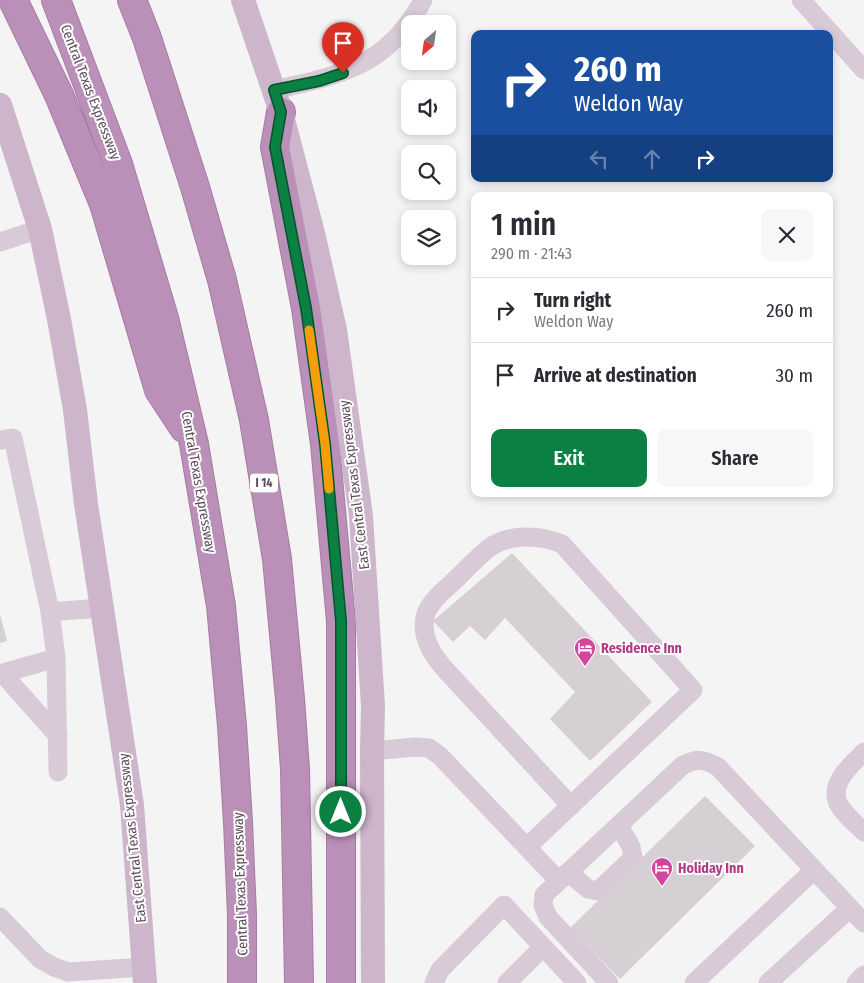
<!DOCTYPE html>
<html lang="en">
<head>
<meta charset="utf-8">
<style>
  :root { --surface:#fff; --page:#f7f7f7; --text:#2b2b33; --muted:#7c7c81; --line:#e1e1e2; --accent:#0b8043 }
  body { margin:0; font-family:"Fira Sans Condensed",sans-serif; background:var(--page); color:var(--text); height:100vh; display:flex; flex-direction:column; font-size:19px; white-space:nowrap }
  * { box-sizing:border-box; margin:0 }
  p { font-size:16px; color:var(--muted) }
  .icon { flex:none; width:28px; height:28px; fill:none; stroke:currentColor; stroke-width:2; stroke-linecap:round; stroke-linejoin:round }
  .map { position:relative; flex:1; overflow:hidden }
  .panel { position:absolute; left:471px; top:192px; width:362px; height:305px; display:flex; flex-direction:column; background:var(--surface); border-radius:10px; box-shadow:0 2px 8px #0003 }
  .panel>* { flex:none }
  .hud { position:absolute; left:471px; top:30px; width:362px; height:152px; border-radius:10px; box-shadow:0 2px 8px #0003; background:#1a4fa0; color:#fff; overflow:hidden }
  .needle { width:32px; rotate:209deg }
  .buttons { position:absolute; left:401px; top:15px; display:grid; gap:10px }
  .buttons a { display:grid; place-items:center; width:55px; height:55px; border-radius:10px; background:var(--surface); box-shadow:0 2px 8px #0003; font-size:25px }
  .pin { position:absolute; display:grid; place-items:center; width:42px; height:42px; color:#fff; margin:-51px -21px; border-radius:50% 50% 50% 0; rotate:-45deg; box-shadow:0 0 5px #0007 }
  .pin .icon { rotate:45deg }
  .me { position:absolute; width:55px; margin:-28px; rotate:0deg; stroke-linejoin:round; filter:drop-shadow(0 0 4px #0008) }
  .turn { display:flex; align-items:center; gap:18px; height:105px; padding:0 20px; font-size:22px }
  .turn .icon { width:65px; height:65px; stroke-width:2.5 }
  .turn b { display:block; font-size:35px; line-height:42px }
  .lanes { display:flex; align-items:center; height:48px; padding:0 20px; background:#0003; justify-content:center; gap:25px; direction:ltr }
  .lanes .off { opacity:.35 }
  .round { display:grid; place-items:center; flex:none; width:52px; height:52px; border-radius:10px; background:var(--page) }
  .headline { display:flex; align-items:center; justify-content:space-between; height:85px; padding:0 20px }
  h1 { font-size:30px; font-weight:600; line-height:38px }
  .action { display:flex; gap:10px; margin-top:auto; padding:10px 20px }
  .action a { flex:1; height:58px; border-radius:10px; background:var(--accent); color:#fff; font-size:20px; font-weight:600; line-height:58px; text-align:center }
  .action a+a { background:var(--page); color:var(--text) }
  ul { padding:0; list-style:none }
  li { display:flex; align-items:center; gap:15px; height:65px; padding:0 20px; border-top:1px solid var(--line) }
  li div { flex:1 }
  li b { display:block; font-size:19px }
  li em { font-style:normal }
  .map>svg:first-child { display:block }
  .building { fill:#d6d0d5 }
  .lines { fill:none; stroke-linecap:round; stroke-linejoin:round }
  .highway-casing { stroke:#a77ba3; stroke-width:30 }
  .minor { stroke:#d8cbd7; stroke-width:19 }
  .major { stroke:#cdb5cc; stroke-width:24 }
  .highway { stroke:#bb90b8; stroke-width:28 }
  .route-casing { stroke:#07532c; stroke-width:12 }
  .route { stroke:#0b8043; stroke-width:9 }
  .slow { stroke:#f59e0b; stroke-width:9 }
  .labels { text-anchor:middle; stroke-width:4; stroke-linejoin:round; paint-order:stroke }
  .shield { fill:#fff; stroke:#8e828e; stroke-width:1 }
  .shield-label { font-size:12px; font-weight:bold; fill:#5e4c5d }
  .street-label { font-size:14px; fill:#5e4c5d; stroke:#fff }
  .hotel-label { font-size:14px; font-weight:bold; fill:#b23c85; stroke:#fff; text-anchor:start }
</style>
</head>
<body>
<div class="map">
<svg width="864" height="983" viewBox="0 0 864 983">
  <rect width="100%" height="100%" fill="#f3f4f3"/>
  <path class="building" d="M512 553 652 702 590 761 550 719 575 692 505 618 485 640 470 626 453 642 433 621Z
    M0 614 7 641 0 643Z
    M705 796 755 846 620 979 570 928Z"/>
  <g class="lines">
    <g class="highway-casing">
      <path id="highway" d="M13 0 59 95 104 204 159 390 184 428
        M56 0 118 164 164 318 194 444 221 606 232 726 238 822 242 915V983
        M132 0 147 38 195 187 222 280 254 420 277 559 290 699 295 769 299 983
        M281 112 275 147 306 308 325 444 341 621V983"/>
    </g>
    <path class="minor" d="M801 0 864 70
      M273 90C340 76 389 65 423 0
      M0 242 40 229
      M0 440 13 438 50 612 56 658 58 772
      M50 612 101 608
      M0 674 56 658
      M3 674 58 736
      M372 751 415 747 429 748 440 756 559 881
      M864 752C850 766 828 784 839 805 845 815 856 824 864 832
      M527 847 693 690 562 544C541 535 509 533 489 548 476 558 465 571 453 582 442 592 429 602 425 617 421 636 431 652 442 666L571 806
      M568 872 588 889 598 891 633 858 631 847 619 825
      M0 917 40 959 54 967 68 972 144 967
      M434 983 440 970 504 905 577 983
      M507 983 543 947
      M609 983 548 917 543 905 544 895 683 765C698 758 703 759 718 767L864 923
      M694 983 814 870
      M768 983 850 908
      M856 983 864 975"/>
    <path class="major" d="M243 0 281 112 313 233 335 330 361 516 373 706 372 751 373 983
      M0 105 40 229 59 319 75 410 86 504 132 805 145 983"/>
    <use href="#highway" class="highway"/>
  </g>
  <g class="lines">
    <g class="route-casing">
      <path id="route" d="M341 812V621L325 444 306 308 275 147 281 112 274 90 319 81 343 73"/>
    </g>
    <use href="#route" class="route"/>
    <path class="slow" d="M309 330 325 444 329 489"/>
  </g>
  <defs>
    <g id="hotel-pin" transform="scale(1.125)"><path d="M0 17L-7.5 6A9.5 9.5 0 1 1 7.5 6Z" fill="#d1479c" stroke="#fff"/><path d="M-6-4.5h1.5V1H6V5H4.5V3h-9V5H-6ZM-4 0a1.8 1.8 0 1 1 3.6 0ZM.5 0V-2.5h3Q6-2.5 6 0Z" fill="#fff"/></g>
  </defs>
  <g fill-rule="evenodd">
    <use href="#hotel-pin" x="585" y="648"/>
    <use href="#hotel-pin" x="662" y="868"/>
  </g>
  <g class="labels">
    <rect class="shield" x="250" y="473.5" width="28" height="19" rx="4"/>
    <g class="shield-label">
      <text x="264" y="487">I 14</text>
    </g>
    <g class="street-label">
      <text transform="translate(91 92) rotate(69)" y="5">Central Texas Expressway</text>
      <text transform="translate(199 482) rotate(80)" y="5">Central Texas Expressway</text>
      <text transform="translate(354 485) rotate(-97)" y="5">East Central Texas Expressway</text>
      <text transform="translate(132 838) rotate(-96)" y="5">East Central Texas Expressway</text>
      <text transform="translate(240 884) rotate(-92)" y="5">Central Texas Expressway</text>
    </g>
    <g class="hotel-label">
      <text x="601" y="653">Residence Inn</text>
      <text x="678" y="873">Holiday Inn</text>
    </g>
  </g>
</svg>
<div class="buttons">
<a><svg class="needle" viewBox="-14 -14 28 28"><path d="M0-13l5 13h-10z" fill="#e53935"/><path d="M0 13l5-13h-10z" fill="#7c7c81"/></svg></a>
<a><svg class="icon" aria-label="sound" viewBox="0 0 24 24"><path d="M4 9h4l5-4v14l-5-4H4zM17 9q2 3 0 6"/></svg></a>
<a><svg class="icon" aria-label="search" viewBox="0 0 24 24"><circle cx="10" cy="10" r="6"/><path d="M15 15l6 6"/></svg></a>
<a><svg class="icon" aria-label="layers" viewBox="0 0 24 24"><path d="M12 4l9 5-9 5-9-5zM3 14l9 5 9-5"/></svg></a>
</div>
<div class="pin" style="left:343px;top:73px;background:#d93025"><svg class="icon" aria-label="arrive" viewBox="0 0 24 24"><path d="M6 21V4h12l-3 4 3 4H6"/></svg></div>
<svg class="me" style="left:341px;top:812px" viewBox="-20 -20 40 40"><circle r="17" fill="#0b8043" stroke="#fff" stroke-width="3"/><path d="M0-11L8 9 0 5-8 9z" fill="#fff"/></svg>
<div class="hud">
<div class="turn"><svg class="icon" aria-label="right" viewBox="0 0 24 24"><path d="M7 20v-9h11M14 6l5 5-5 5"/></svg><div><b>260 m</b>Weldon Way</div></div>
<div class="lanes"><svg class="icon off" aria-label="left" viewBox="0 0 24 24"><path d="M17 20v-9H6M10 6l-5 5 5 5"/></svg><svg class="icon off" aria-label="ahead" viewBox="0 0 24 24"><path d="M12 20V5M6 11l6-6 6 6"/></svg><svg class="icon" aria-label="right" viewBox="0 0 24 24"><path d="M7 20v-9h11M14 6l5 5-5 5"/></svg></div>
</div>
<section class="panel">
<div class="headline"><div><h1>1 min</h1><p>290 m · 21:43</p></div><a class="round"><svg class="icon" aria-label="close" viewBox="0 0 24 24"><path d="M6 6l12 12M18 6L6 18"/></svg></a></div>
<ul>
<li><svg class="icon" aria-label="right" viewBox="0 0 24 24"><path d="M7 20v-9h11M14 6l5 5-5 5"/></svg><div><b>Turn right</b><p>Weldon Way</p></div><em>260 m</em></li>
<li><svg class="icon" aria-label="arrive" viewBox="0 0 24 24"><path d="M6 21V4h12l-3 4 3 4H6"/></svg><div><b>Arrive at destination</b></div><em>30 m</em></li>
</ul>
<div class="action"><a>Exit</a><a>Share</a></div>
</section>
</div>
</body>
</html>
